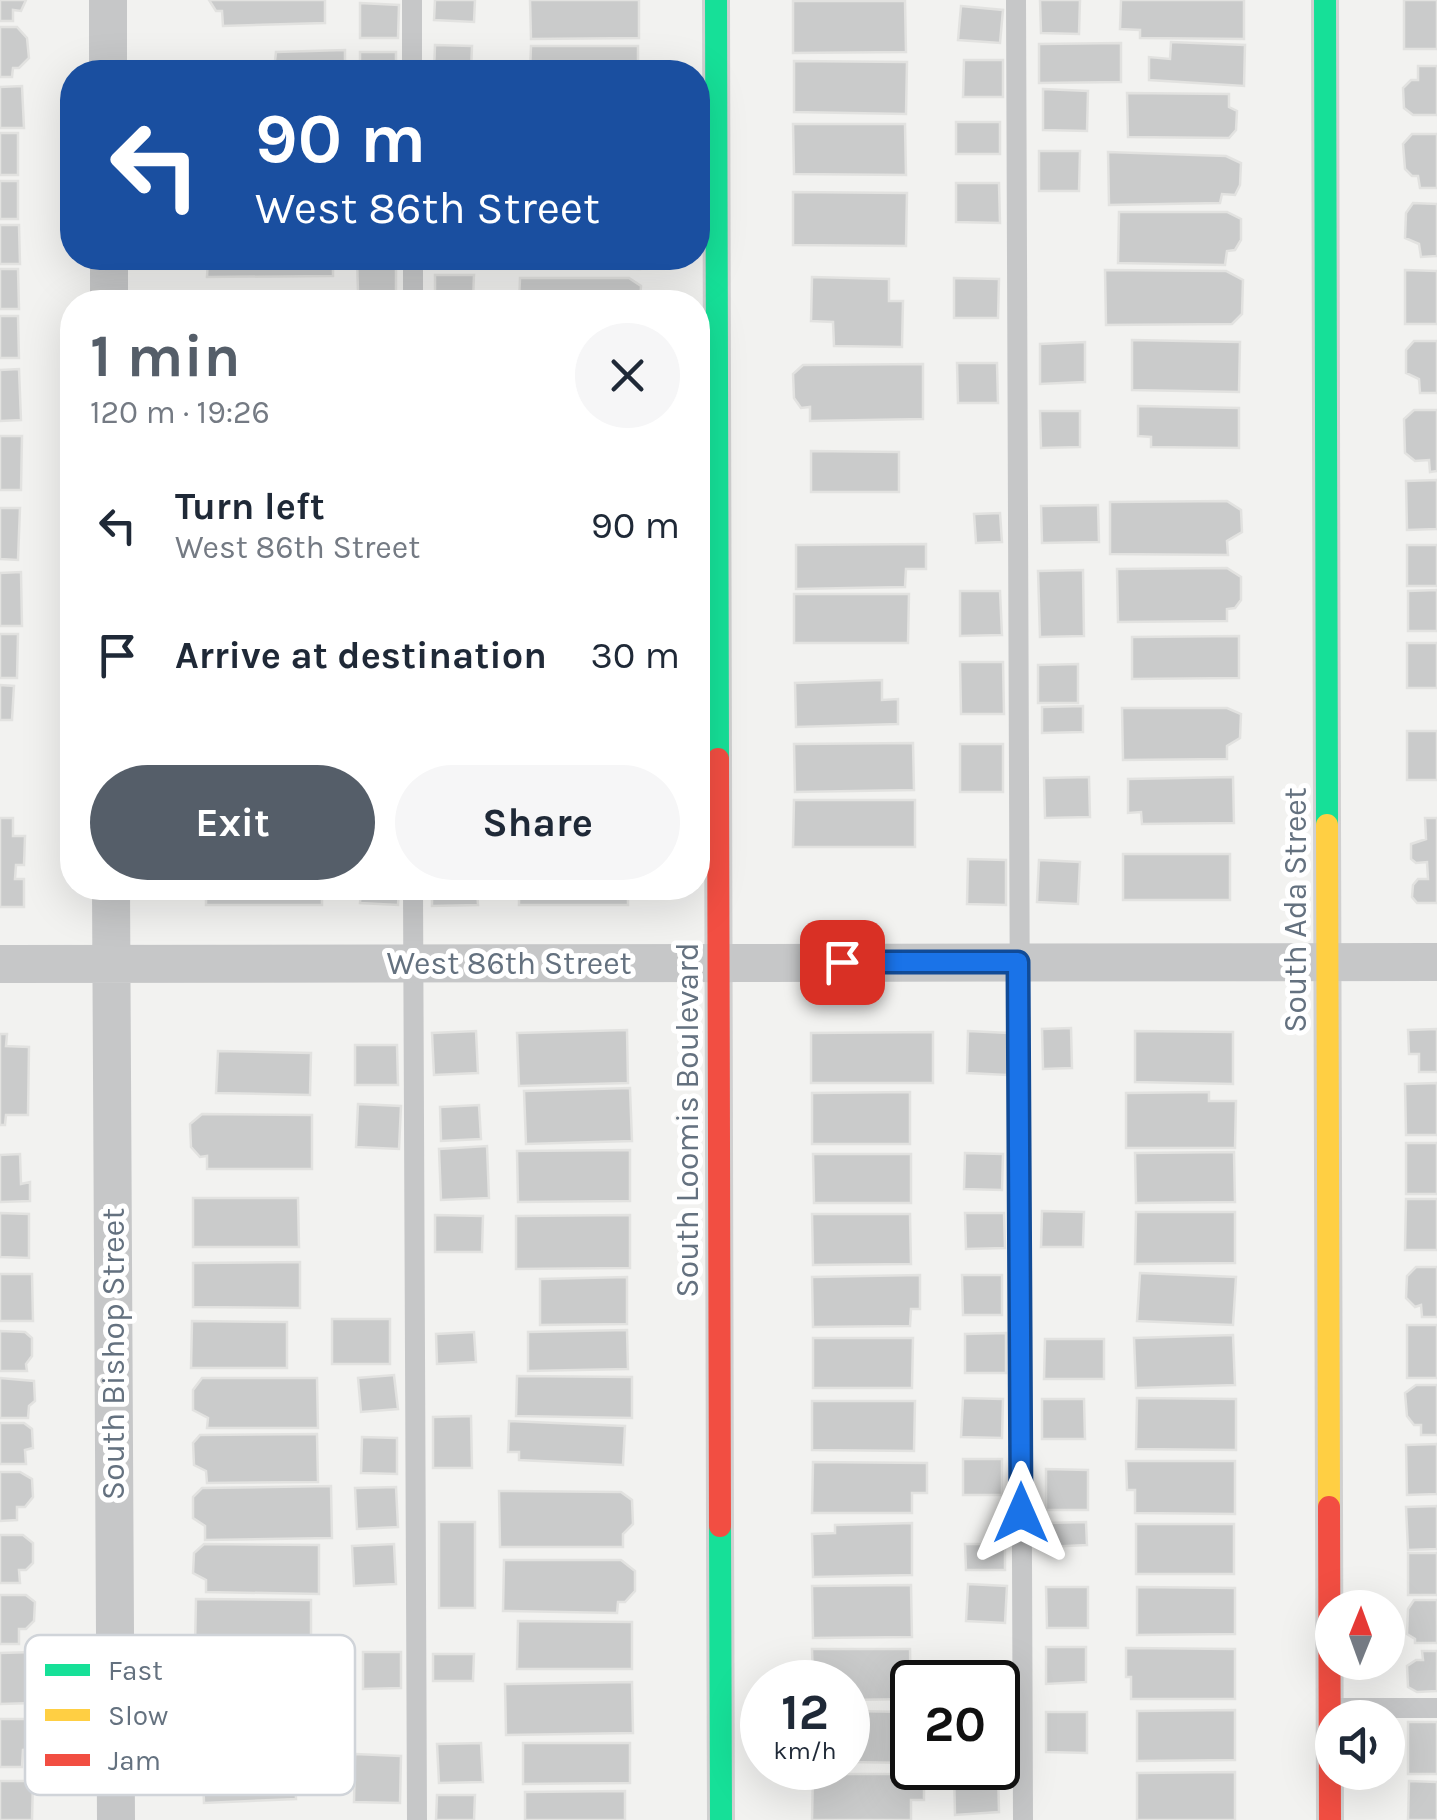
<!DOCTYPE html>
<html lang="en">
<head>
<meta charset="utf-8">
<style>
  :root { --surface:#fff; --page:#f6f6f7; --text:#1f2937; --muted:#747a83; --accent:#555e69 }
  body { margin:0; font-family:Karla,sans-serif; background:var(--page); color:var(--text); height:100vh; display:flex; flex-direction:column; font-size:38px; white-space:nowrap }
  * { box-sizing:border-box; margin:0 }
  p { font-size:32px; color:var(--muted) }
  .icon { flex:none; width:55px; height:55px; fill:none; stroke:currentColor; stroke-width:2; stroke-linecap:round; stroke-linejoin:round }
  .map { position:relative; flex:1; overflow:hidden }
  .details { position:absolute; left:60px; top:290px; width:650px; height:610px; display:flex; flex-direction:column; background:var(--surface); border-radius:40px; box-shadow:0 10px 40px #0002 }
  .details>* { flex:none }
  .guide { position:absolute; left:60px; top:60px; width:650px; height:210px; border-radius:40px; box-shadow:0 10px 40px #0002; background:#1a4fa0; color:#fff; overflow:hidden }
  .needle { width:65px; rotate:1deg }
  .buttons { position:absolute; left:1315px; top:1590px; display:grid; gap:20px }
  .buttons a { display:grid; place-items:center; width:90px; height:90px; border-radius:50%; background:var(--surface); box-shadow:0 10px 40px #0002; font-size:50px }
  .speed { position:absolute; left:740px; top:1660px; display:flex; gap:20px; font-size:50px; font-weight:700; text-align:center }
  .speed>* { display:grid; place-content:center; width:130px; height:130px; border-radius:50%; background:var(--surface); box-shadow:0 10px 40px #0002; line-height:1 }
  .speed small { font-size:25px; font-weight:400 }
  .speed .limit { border:5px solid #111; border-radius:15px; background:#fff; color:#111 }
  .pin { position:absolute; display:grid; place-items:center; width:85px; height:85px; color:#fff; margin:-42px; border-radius:20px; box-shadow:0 5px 15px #0006 }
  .me { position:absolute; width:110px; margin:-55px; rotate:0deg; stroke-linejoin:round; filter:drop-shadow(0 0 8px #0008) }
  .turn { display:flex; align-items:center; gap:35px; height:210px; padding:0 30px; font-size:45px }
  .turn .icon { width:130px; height:130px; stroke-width:2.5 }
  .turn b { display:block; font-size:70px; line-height:85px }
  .round { display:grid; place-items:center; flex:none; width:105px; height:105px; border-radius:52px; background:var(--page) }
  .headline { display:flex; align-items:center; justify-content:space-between; height:170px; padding:0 30px }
  h1 { font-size:60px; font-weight:700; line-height:75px; color:var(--accent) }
  .cta { display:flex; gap:20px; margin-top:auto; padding:20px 30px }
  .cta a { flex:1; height:115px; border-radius:60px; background:var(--accent); color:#fff; font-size:40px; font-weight:700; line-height:115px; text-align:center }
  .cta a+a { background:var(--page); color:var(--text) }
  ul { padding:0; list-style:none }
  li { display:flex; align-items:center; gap:30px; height:130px; padding:0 30px }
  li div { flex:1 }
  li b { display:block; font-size:38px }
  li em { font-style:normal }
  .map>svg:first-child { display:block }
  .building { fill:#cacbcb; stroke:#e2e2e0; stroke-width:2.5 }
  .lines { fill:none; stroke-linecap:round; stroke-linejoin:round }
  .fast-casing { stroke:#d0d0d0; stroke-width:28 }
  .slow-casing { stroke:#d0d0d0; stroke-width:28 }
  .jam-casing { stroke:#d0d0d0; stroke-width:28 }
  .lane { stroke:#c6c7c8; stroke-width:20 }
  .street { stroke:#c6c7c8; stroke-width:38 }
  .fast { stroke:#16e098; stroke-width:22 }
  .slow { stroke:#ffcf43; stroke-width:22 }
  .jam { stroke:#f24e42; stroke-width:22 }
  .route-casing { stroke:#114b97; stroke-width:25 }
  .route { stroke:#1a73e8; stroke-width:18 }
  .labels { text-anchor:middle; stroke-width:10; stroke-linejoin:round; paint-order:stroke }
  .street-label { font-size:32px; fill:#64717f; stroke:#fff }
  .key { fill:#fff; stroke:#d0d4d9; stroke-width:2.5 }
  .key-label { font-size:28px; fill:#64717f }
</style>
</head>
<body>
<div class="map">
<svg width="1437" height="1820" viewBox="0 0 1437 1820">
  <rect width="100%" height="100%" fill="#f2f2f0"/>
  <path class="building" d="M0 0H26L21 11 13 10V21H0Z
    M209 0H325V23L223 26 222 11H216Z
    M435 0H475L474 22 434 20Z
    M530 0H639V38L531 39Z
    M1040 0H1080L1079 34 1041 33Z
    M1121 0H1244V39L1140 38V30L1120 29Z
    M1404 0H1437V49H1404Z
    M793 1H905L906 52 793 53Z
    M360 3 399 5 398 38H360Z
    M961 6 1003 10 1000 43 958 40Z
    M0 27H17L27 38 29 58 19 68H13L12 77H0Z
    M1171 42 1245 45 1244 86 1149 80V57L1170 59Z
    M1121 43V82L1039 83V44Z
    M435 45 472 46 471 72H434Z
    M531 46H638V72H530Z
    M345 50V72H193L201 63 275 61 276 52Z
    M360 52H396V72H360Z
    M964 60H1003V97H963Z
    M794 61 907 62 906 114 794 112Z
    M1418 66H1437V115H1413L1404 108 1403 88 1411 80H1418Z
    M22 86 24 128H0V87Z
    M1043 89 1088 91 1087 131 1043 130Z
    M1127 93 1229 94V107L1237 111 1236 130 1229 138 1128 137Z
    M956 122H1000V154H956Z
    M793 124H905L906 175 794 174Z
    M0 133H18V175H0Z
    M1412 134H1437V188H1420L1418 176H1412L1405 169 1403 144Z
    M1039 151H1080L1079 191H1039Z
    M1108 152 1226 156 1241 163 1240 185 1235 195 1222 194 1220 203 1109 205Z
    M0 181H18V219H0Z
    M956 183H999L1000 223 956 222Z
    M793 192 907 193 906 246 793 245Z
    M1413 203 1437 204V256L1421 257 1419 244 1405 238 1406 213Z
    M1119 212H1227L1241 219V240L1235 250 1227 251 1225 265 1118 263Z
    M0 225H19L20 264H0Z
    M208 258H333V276L207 277Z
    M357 258H396V292L358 293Z
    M533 258H640V269L533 267Z
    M0 269H18L19 309H0Z
    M1105 270 1226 271 1243 280 1242 314 1232 324 1106 325Z
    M1405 270 1437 271V324H1405Z
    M435 275H474L473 302H435Z
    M812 277 889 279V301H903L902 347 834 346 833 322 811 321Z
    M520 278H629L641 286 640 302H519Z
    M954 278 999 279 998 318H954Z
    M220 299 319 300V302H221Z
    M0 316H18L19 358H0Z
    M1132 340 1240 342 1239 392 1132 390Z
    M1414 341H1437V393H1420L1419 379 1406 373V350Z
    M1085 342V382L1040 384V344Z
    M957 363H997L998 403H958Z
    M923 364V419L810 421V407L801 408 794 398 793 374 803 365Z
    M19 369 21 420 0 421V370Z
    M1138 406 1239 408V448L1151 447V437L1138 436Z
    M1414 410H1437V471L1430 472 1429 460 1415 461 1405 453 1404 419Z
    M1040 411H1080V447L1041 448Z
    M0 436H22L21 490H0Z
    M811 451 899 452V492H811Z
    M1437 480V529L1407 530 1406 481Z
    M1227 501 1241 510 1242 532 1227 541 1228 555 1110 554V502Z
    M1098 505 1099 542 1042 543 1041 506Z
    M0 508H20L18 560 0 559Z
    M1000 513 1002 542 976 543 974 514Z
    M926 544V569H906L905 587 796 589V545Z
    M1407 545H1437V586H1407Z
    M1227 568 1241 577V600L1235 608 1227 609V621L1118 622 1117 569Z
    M1083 570 1084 636 1040 637 1038 571Z
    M21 572 22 626H0V573Z
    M1437 590V631H1408V591Z
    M960 591H1000L1002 635 960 636Z
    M794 594H909L908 643H794Z
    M0 634H18L17 678H0Z
    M1239 636V678L1132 679V637Z
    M1407 643H1437V688H1407Z
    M960 662H1003L1004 714H961Z
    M1078 664V703H1038V665Z
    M882 680V700L898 699V724L796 727 795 683Z
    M0 685 14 686 12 720H0Z
    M1083 706V732L1042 733V707Z
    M1122 708H1227L1241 714 1240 738 1227 746V759L1123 760Z
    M1407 731H1437V780H1407Z
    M913 743 914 790 795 792 794 744Z
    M960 744H1003V792H960Z
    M1089 777 1090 817 1045 818 1044 778Z
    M1233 777 1234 823 1142 824 1141 812 1128 813V779Z
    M794 800H915V847H793Z
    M0 818H13V836H25L24 865H16L15 879H24V907H0Z
    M1425 818H1437V903H1417L1412 897 1413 885 1418 879H1428L1427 862 1416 863 1411 859V844L1426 839Z
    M1123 854H1230V900H1123Z
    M968 859 1006 860V905L967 904Z
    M1039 860 1080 862 1078 904 1037 902Z
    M206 888H322V905H206Z
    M361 888H399L398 905 360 903Z
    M432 888H477L478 905 432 906Z
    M519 888H634L628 891V905H519Z
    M1071 1028 1072 1068 1043 1069 1042 1029Z
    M1437 1029V1072H1419V1054H1409L1408 1030Z
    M627 1030 628 1083 519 1086 517 1033Z
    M476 1031 478 1073 434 1075 432 1033Z
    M968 1031 1009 1033 1007 1075 967 1073Z
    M1135 1031 1233 1032V1084L1135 1082Z
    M933 1032V1083H811V1033Z
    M0 1034H7L6 1046 29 1047 28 1115H6L5 1125H0Z
    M355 1045H397L398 1085H355Z
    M218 1051 311 1053 310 1095 216 1093Z
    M1437 1083V1135H1406L1405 1084Z
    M630 1088 632 1141 526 1144 524 1091Z
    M910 1092V1144H812V1093Z
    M1209 1092V1101H1236L1235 1148H1126V1093Z
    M358 1104 401 1106 399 1149 356 1147Z
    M479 1105 481 1139 441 1141 440 1107Z
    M202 1114 312 1115V1169H207V1156L200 1157 191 1147 190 1124Z
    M1406 1143H1437V1194H1406Z
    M487 1146 489 1198 441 1200 439 1149Z
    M630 1150V1201L518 1202 517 1151Z
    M1234 1152 1235 1202 1136 1203 1135 1153Z
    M965 1153 1003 1154 1002 1190 964 1189Z
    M20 1154 21 1184 30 1182V1201L0 1202V1155Z
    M813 1154H911V1203H814Z
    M193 1198H298L299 1247H193Z
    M1406 1199H1437V1250H1405Z
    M1042 1211 1084 1212 1083 1247H1041Z
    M1136 1212H1235V1263L1135 1264Z
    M0 1213 29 1214V1258L0 1257Z
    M965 1213H1004L1005 1248 966 1249Z
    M812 1214H910L911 1264 813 1265Z
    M435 1215 483 1216 482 1252H435Z
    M630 1215V1268L516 1269V1216Z
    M300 1262V1308L193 1307V1263Z
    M1416 1267H1437V1317H1422L1421 1305 1415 1307 1406 1298 1407 1276Z
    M1140 1273 1236 1277 1233 1325 1137 1321Z
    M0 1274H32L33 1321H0Z
    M920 1275V1309H911L910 1326 813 1327 812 1277Z
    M962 1275H1002V1315H963Z
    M627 1277V1324L540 1325V1279Z
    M332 1319H390V1364H332Z
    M192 1321 287 1322V1368H191Z
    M1407 1325H1437V1378H1407Z
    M627 1330 628 1369 528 1371V1332Z
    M0 1331 25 1332 32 1338V1356L26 1364 27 1371H0Z
    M474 1332 476 1362 437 1364 436 1334Z
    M1006 1333V1373H965V1334Z
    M1233 1335 1235 1385 1136 1388 1134 1338Z
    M813 1338H913L912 1388H813Z
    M1045 1339H1104V1379H1044Z
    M394 1375 398 1409 361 1412 358 1378Z
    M517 1376 632 1377V1418L516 1416Z
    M0 1378 34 1381 35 1401 29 1406 28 1418H0Z
    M202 1378H317L318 1428H207L208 1418 193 1410V1390Z
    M1416 1385H1437V1435H1421V1425H1414L1407 1416 1405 1393Z
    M963 1398 1003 1399 1002 1438 961 1437Z
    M1137 1398 1236 1399V1450L1136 1449Z
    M1042 1399H1084L1085 1439H1042Z
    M812 1401H915L914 1451 812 1450Z
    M471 1416 472 1468H433V1417Z
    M509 1421 625 1426 623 1465 519 1460V1452H508Z
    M0 1423H24L32 1429 33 1448 25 1450 26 1464H0Z
    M317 1434 318 1482 207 1483 206 1471 194 1465 193 1443 200 1435Z
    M362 1437 397 1438V1474L361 1473Z
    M1437 1444V1494L1407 1495 1406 1445Z
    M963 1459H1002V1495H963Z
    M1126 1461H1235V1514L1135 1513V1490H1127Z
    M813 1462 927 1463V1493H912V1513H812Z
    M1046 1469 1088 1470V1510H1046Z
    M0 1472H20L32 1479 33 1497 25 1507H17V1520L0 1521Z
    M331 1486 332 1538 205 1540V1526L193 1518V1497L202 1488Z
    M396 1487 398 1527 357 1529 355 1488Z
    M499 1491 621 1492 632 1500 633 1524 623 1534V1547H500Z
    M1437 1506V1549L1408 1550 1406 1507Z
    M439 1522H475V1608H439Z
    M1086 1522 1087 1545 1046 1547 1044 1523Z
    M912 1523V1575L813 1577 812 1534 835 1533V1525Z
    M1136 1524H1234V1574H1136Z
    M0 1535H23L33 1543V1563L26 1570H19L20 1583H0Z
    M204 1544 319 1545V1594L206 1592V1580L193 1573 194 1553Z
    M394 1544 396 1584 354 1586 352 1546Z
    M965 1544H1005V1570H966Z
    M1408 1553H1437V1595H1408Z
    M504 1560H621L635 1571V1591L625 1602H618L617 1613 503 1611Z
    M968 1584 1007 1586 1005 1623 966 1621Z
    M911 1585 912 1637 813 1638 812 1586Z
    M1046 1587H1088V1628H1047Z
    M1137 1587 1235 1588V1634L1137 1635Z
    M0 1595H26L35 1602 34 1621 26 1629H19V1644H0Z
    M196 1599 311 1600V1648L195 1646Z
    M1414 1600H1437V1643H1415V1639L1407 1634 1408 1609Z
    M518 1621 632 1622V1669H517Z
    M1046 1647H1086V1682L1046 1684Z
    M1126 1648 1235 1649V1699H1131V1677H1126Z
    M812 1649H910L911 1699 848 1700V1682H813Z
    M1422 1651H1437V1691L1417 1692 1408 1687 1407 1666 1416 1660H1423Z
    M34 1652V1703L0 1704V1653Z
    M363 1652H401V1688L363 1689Z
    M433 1654H474L473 1681H433Z
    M632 1682 633 1733 506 1735 505 1684Z
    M1235 1710V1760L1137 1761V1711Z
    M848 1711 912 1712 911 1763 848 1762Z
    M1046 1712H1087V1753L1046 1752Z
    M998 1713 1005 1714 1004 1762H998Z
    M0 1719H33L34 1749 23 1750 22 1767H0Z
    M1408 1722H1437V1774H1408Z
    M481 1743 483 1782 439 1783 437 1744Z
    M523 1743H630V1783L523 1784Z
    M294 1751 296 1799 204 1803 202 1754Z
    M355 1754 401 1756 400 1803 354 1802Z
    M998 1769 999 1812 955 1815 954 1771Z
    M1235 1772V1820H1137V1773Z
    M813 1774H924V1800H911V1820H812Z
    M0 1781H33L32 1820H0Z
    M1409 1781 1437 1782V1820H1408Z
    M625 1791V1820H525V1792Z
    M437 1795H475L474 1820H436Z"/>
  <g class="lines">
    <g class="fast-casing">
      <path id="fast" d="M716 0 718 759
        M1325 0 1327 825
        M720 1526 721 1820"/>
    </g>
    <g class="slow-casing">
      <path id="slow" d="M1327 825 1329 1507"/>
    </g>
    <g class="jam-casing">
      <path id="jam" d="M718 759 720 1526
        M1329 1507 1330 1820"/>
    </g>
    <path class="lane" d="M412 0V72
      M1016 0 1023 1820
      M413 258V302
      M413 888 417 1820
      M1332 1708H1437"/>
    <path class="street" d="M108 0V72
      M109 258V302
      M111 888 116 1820
      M0 964 1437 962"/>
    <use href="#fast" class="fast"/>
    <use href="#slow" class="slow"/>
    <use href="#jam" class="jam"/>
  </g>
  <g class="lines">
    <g class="route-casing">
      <path id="route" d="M842 962H1018L1021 1513"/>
    </g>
    <use href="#route" class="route"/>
  </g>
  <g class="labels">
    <g class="street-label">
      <text transform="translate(1295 910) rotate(-90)" y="11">South Ada Street</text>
      <text x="509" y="974">West 86th Street</text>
      <text transform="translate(687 1120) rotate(-90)" y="11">South Loomis Boulevard</text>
      <text transform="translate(113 1354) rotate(-90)" y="11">South Bishop Street</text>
    </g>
  </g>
  <rect x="25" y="1635" width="330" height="160" rx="15" class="key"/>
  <rect x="45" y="1664" width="45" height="12" fill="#16e098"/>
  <rect x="45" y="1709" width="45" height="12" fill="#ffcf43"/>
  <rect x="45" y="1754" width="45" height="12" fill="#f24e42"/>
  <g class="key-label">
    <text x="108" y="1680">Fast</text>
    <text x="108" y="1725">Slow</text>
    <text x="108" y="1770">Jam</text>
  </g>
</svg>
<div class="buttons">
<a><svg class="needle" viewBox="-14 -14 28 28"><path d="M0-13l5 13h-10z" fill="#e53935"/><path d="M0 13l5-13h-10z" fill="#747a83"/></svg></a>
<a><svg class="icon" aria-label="sound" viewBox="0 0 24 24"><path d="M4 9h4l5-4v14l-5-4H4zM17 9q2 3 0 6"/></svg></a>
</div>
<div class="speed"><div>12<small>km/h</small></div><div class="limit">20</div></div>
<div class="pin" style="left:842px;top:962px;background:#d93025"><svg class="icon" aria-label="arrive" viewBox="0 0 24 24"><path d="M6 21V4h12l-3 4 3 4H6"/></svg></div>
<svg class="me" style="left:1021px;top:1513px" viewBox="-20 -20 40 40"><path d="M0-17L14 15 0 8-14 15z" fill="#1a73e8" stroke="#fff" stroke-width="4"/></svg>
<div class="guide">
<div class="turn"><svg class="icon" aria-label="left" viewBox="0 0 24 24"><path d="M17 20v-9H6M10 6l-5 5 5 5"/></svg><div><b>90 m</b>West 86th Street</div></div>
</div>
<section class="details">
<div class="headline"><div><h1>1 min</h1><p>120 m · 19:26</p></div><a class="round"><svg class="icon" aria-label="close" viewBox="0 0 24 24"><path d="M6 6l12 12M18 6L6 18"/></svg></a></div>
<ul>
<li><svg class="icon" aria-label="left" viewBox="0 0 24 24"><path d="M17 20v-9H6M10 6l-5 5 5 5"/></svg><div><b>Turn left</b><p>West 86th Street</p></div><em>90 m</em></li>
<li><svg class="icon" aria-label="arrive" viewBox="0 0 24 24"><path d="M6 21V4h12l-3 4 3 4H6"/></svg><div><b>Arrive at destination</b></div><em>30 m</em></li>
</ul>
<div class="cta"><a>Exit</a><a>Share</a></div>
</section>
</div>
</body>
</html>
